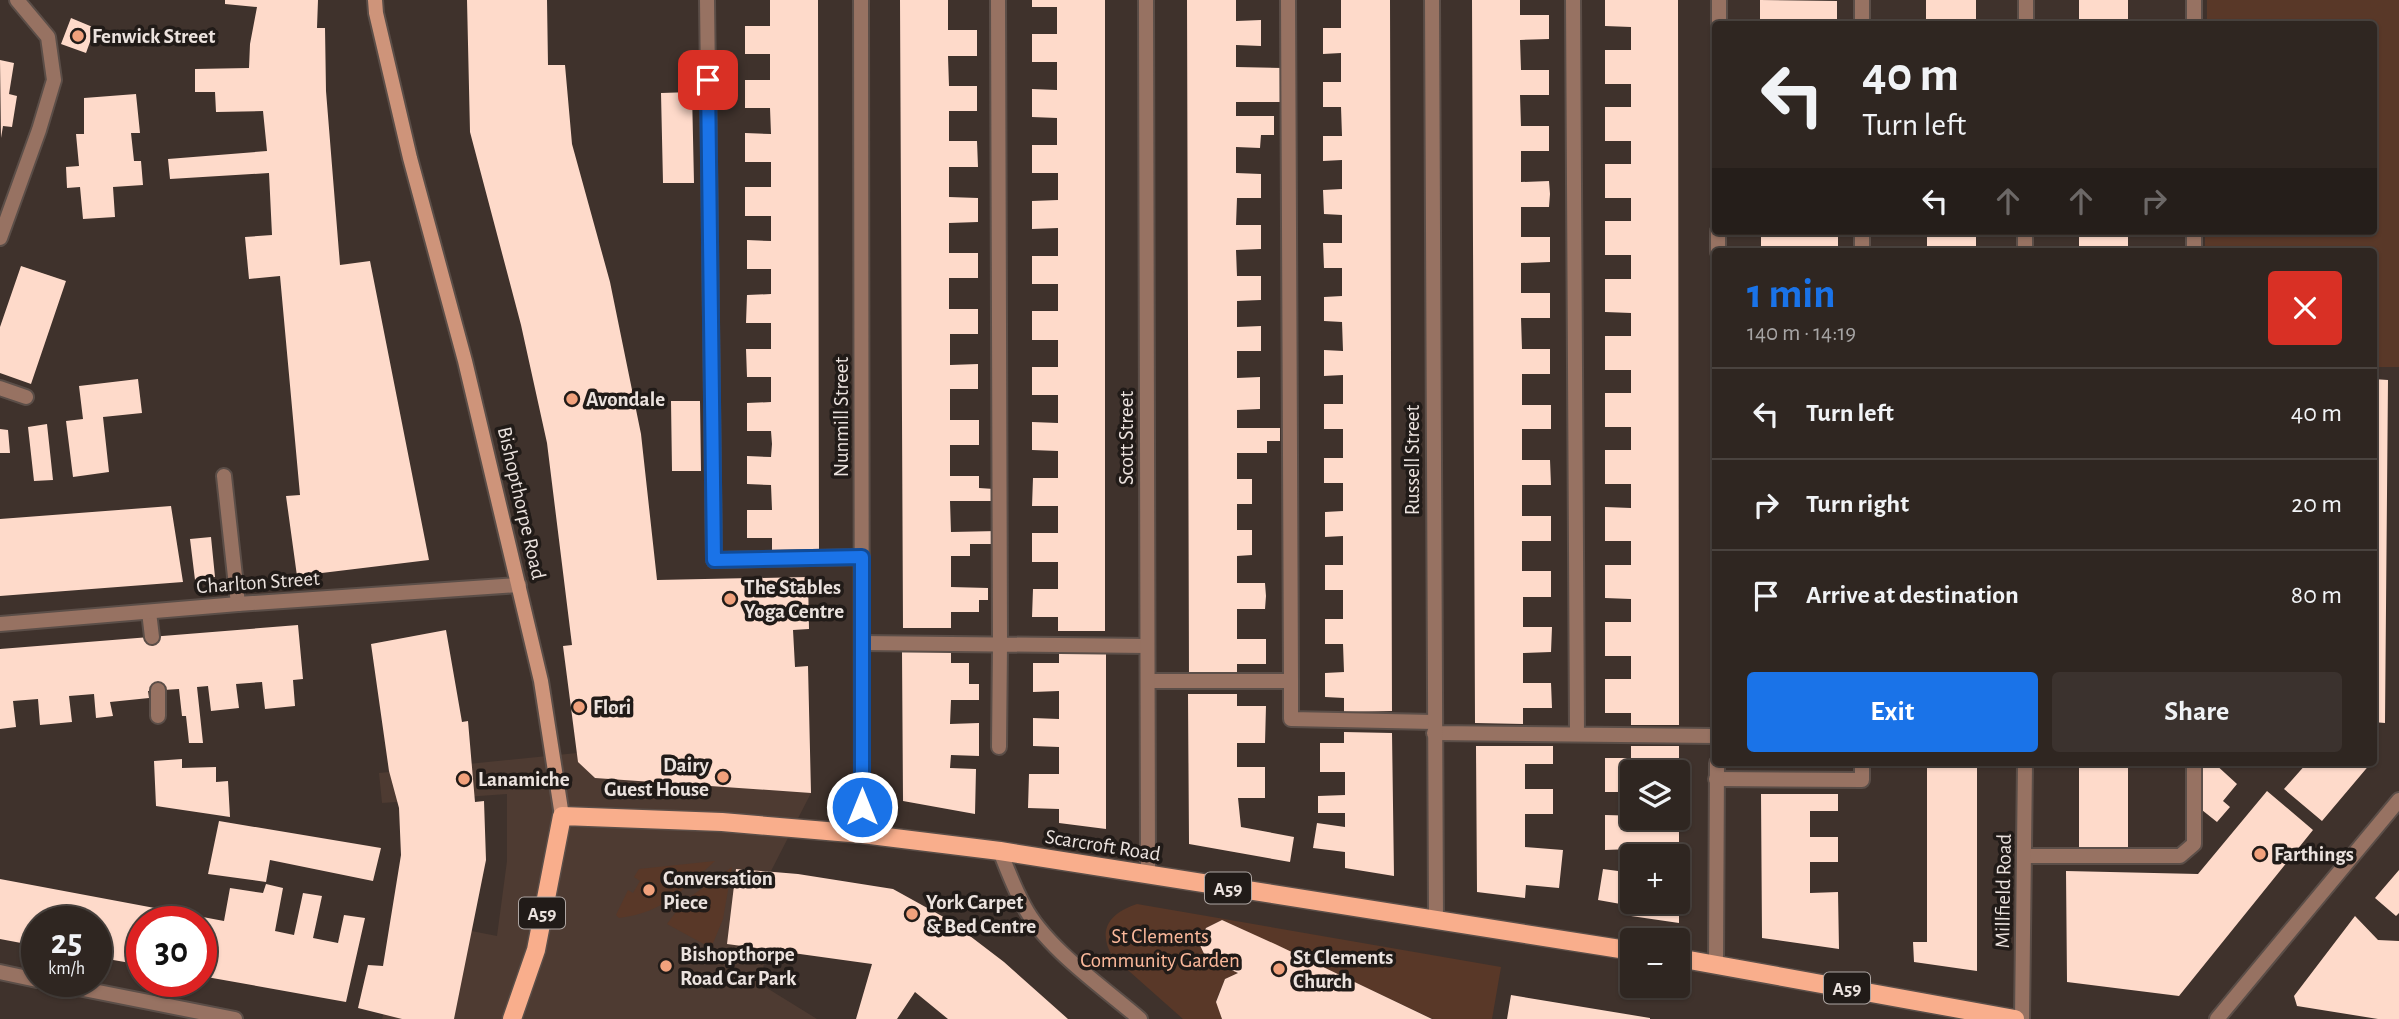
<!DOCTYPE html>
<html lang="en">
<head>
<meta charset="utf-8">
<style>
  :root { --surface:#2f2621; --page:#3b322e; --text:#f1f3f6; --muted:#a7a5a5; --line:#4a433f; --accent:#1a73e8 }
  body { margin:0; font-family:"Alegreya Sans",sans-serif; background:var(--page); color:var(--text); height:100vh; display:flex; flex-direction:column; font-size:26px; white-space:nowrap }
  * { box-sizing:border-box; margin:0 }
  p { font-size:23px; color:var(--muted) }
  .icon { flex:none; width:38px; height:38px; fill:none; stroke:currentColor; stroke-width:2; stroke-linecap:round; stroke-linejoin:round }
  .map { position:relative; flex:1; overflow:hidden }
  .drawer { position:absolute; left:1712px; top:248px; width:665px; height:518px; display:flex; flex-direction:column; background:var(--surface); border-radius:7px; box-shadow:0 2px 5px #0004,0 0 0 2px var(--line) }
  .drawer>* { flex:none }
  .banner { position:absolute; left:1712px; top:21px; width:665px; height:214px; border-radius:7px; box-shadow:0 2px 5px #0004,0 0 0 2px var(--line); background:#2f2621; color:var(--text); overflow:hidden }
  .buttons { position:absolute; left:1620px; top:760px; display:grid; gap:14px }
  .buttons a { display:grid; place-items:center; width:70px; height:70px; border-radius:7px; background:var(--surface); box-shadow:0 2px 5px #0004,0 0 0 2px var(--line); font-size:35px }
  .speed { position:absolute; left:21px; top:906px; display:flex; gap:14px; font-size:35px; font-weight:700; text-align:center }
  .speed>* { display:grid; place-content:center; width:91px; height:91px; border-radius:50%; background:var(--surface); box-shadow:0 2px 5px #0004,0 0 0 2px var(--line); line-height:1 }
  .speed small { font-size:18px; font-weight:400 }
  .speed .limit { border:10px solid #d22; background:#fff; color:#111 }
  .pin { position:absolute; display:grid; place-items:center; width:60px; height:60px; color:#fff; margin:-30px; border-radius:14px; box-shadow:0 4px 10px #0006 }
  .me { position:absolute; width:77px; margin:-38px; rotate:0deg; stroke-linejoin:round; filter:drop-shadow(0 0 5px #0008) }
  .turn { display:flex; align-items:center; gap:24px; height:147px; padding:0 35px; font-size:32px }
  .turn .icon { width:91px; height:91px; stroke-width:2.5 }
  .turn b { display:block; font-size:49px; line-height:60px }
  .lanes { display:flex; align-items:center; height:66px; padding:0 35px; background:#0003; justify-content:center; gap:35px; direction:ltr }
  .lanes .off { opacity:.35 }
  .round { display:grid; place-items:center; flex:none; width:74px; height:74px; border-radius:7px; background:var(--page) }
  .overview { display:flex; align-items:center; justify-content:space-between; height:119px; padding:0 35px }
  h1 { font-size:42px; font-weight:700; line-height:52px; color:var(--accent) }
  .primary-button { display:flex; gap:14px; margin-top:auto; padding:14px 35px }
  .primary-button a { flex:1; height:80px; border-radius:7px; background:var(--accent); color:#fff; font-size:28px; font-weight:700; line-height:80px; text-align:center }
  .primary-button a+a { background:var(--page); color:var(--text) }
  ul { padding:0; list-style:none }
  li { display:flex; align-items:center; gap:21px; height:91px; padding:0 35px; border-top:2px solid var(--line) }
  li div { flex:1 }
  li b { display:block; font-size:26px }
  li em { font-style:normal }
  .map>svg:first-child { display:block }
  .built { fill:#4e3b32 }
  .green { fill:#593828 }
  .building { fill:#fedaca }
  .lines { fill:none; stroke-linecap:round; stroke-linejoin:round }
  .lane-casing { stroke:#5b4e48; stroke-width:18 }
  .street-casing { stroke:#5b4e48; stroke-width:18 }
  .secondary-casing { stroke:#5b4e48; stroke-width:18 }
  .primary-casing { stroke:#5b4e48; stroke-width:21 }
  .lane { stroke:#977262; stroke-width:14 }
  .street { stroke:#977262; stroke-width:14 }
  .secondary { stroke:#ce947a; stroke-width:14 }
  .primary { stroke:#f9ae8c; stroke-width:18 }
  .route-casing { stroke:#114b97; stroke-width:18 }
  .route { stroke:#1a73e8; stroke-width:12 }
  .poi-dot { fill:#f1a17c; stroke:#211b18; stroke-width:2.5 }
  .labels { text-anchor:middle; stroke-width:7; stroke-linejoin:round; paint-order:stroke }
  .shield { fill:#211b18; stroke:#aea6a3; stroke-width:2 }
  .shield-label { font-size:19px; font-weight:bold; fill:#ebe2de }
  .poi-label { font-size:21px; font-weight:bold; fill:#ebe2de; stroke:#211b18; text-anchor:start }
  .street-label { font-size:21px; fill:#ebe2de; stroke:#211b18 }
  .park-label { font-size:21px; fill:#fcb99b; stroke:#211b18 }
</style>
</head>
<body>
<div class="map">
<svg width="2399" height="1019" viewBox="0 0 2399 1019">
  <rect width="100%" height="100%" fill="#3f322c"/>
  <path class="built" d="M577 753 811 793 771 871 762 985 817 1019H382L396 968 405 918 497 936 507 861V794L382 803 379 773Z"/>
  <path class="green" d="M2207 0H2399V367H2373V252H2205V231H2373V24H2207Z
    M715 861C684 889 663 913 619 918L616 915 628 890 633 893 640 881 634 877 639 869Z
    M732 867 723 919 711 948 667 924 683 902Z
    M1137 904 1501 967 1492 1019H1433L1222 920 1206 928 1199 943 1206 958 1238 973 1225 979 1216 1001 1222 1019H1183L1112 956C1097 929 1110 913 1137 904Z"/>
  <path class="building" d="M225 0H318L317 28H325L326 91 340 265 370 261 429 560 297 576 286 496 300 495 280 276 249 279 245 237 272 235 269 173 170 179 168 159 267 151 263 111 216 112 215 92H195V69L249 68 250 44 257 7 225 4Z
    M467 0H547L548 65H565L572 144 610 282 641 434 657 580 808 577 809 629 793 630 795 667 808 666 811 793 595 778 578 762 563 646 572 645 547 443 521 325 470 132Z
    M770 0H818L819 551 772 552V538H747V510H772L771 485 747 484V456L771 457 772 444 771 431H747V403L771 402V377H747L746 349H771V323H746L747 295 771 294V269H747V240L771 241V216H745V187H771V162H745V133L771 134 770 108H745V80H770V54H745V26H770Z
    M900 0H948V30H977V56H948L949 86H977V111H949V141H977L978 167H949V197L978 198V222L949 223V253H978V278H949V309H978V334H950V365L978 364V389H950V420H979V445H950V476H979V488L994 489V501H950L951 532 997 531V544H970V556H951V587L988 588V600H979V612H951V628H903Z
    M1032 0H1105V631H1058V617H1032L1033 589H1058V562H1032V533H1058V506H1032L1033 478H1058V451L1032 450V422L1058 423V395H1032V367H1058V340H1032V311H1058V284H1032V256H1058V228L1032 229V201L1058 200V173H1032V145H1057V118L1032 117V89L1057 90V62H1032V34H1057V7H1032Z
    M1187 0H1236V21L1261 20V46L1236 45V67L1282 68V102H1236V116H1274V135H1261L1260 148 1236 147V173L1261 174V198H1237L1236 225H1261V249L1236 250 1237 276H1261V300L1237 301V327L1261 326V351H1237V378L1260 377V409L1237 410V428H1280V441H1267V453H1237V479H1252V504H1237V530H1252V555L1237 556V583H1265L1266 596 1265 609H1237V639H1266V664H1237V680H1189Z
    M1341 0H1390L1392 711 1344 712V698L1325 697V673L1344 672 1343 644H1325V619H1343V590H1325V565H1343V536L1325 537V512L1343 511V483H1324V458H1343V429H1324V404H1343V375L1324 376V350L1343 351 1342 322 1324 321V297L1342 296V268H1324L1323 243H1342V215L1324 214 1323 190 1342 189V160L1323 161V136H1342L1341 107H1323V82H1341V53L1323 54V28H1341Z
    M1472 0H1520V15H1549V39L1520 40 1521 70H1549V95H1520L1521 126H1549V151H1521V182L1549 181 1550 194 1549 207H1521V237H1550V262L1521 263V293H1550V318H1521L1522 349H1550V374H1522V405H1551V429H1522V460H1550L1551 485H1522V516H1551V541H1522V571H1551V597H1523V627H1552L1551 652 1523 653V683H1551L1552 708H1523V724L1475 723Z
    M1605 0H1678L1679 725H1631V713H1605V679H1631V656H1605V622H1631V599L1605 598V565H1631V541H1605V507L1631 508V484H1605V450H1631V427H1605V393H1631V370H1605V336H1631V313L1605 312V279H1631V255H1605V221H1631V198H1605V164H1631V141H1605V107H1631V84H1605V50H1631V27L1605 26Z
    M1760 0 1837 1V24H1760Z
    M1926 0H1976V24H1926Z
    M2079 0H2128V24H2079Z
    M71 18 95 28 86 53 61 44Z
    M0 60 14 63 9 94 17 96 12 127 3 126 1 138Z
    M692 92 694 183H663L661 93Z
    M136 94 140 133H131L134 161H141L143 185 113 187 115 217 83 219 80 187 67 188 66 167 79 166 76 134H84V98Z
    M1761 231H1838V249L1761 252Z
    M1927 231H1976V252H1927Z
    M2079 231H2128V252H2079Z
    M21 266 66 281 31 384 0 373V327Z
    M138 379 142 413 103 417 109 472 73 477 66 421 83 419 79 386Z
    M2373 379 2388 380 2385 723 2373 722Z
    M671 401H700L701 471H672Z
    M47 424 53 480 34 481 28 427Z
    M0 429 8 430 10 453H0Z
    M171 506 183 582 0 596V519Z
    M211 537 215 577 195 580 190 539Z
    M298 625 303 679 293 680 295 706 265 709 262 682 236 684 239 708 211 711 208 686 197 687 203 743H189L186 716H182L179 689 148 691 149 698 110 702 113 716 96 718 94 694 69 696 72 722 40 725 38 699 13 701 16 727 0 729V649Z
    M446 630 462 722 468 721 475 802 484 801 486 860 454 1019H402L358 1008 368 965 383 966 401 855 399 808 389 771 371 644Z
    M1059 649H1106V829L1059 823V809L1028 808 1029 774H1059V747L1033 746V718L1059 719V691L1033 692V663H1059Z
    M902 652H951V663H969V684H979V700H951L950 724 979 723V756L951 755 950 768 976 769 975 814 903 801Z
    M1188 694H1237V706H1266L1265 743H1237V767H1265V798H1238L1241 827 1294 837 1290 862 1189 844Z
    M1344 732 1392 733 1394 876 1345 868V852L1313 848 1317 823 1345 827V813H1318V796L1345 795V772H1320V743H1344Z
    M1476 746H1553V764H1525V789H1553V814H1525V847L1563 850 1559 888 1526 885 1525 898 1477 892Z
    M1631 746H1679V772H1633V792H1605V758H1631Z
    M182 759V768L216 767V782L228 781 230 817 156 806 154 761Z
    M1763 763H1811V766H1763Z
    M1927 763H1977V971L1914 962 1913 942H1927Z
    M2079 763H2128V848H2079Z
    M2203 763H2214L2237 784 2223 801 2230 807 2217 822 2202 810Z
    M2307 763H2371L2322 821 2284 789Z
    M2267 791 2313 830 2179 996 2067 982 2066 871 2198 874Z
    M1761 794H1838V811H1810V837H1838V862H1810V893L1838 892 1839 949 1762 938Z
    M1605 815 1679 817V856H1631V849L1605 850Z
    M219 821 381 848 373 881 270 860 266 882 208 874Z
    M736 869 798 874 893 889 949 920 1004 962 1068 1019H948L915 992 897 1019H856L872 964 727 944Z
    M1603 869 1633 873V901H1679V923L1631 916 1632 906 1598 900Z
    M2399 870V913L2396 916 2375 898Z
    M0 879 224 921 230 888 263 893 266 884 283 888 275 931 294 935 303 893 322 896 313 938 338 943 344 915 365 918 346 1002 201 976V922H142V965L96 957V922H37V946L0 939Z
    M2355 916 2378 940 2399 941V1019H2378L2297 1006 2294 996Z
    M1222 920 1275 944 1432 1019H1222L1216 1002 1225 979 1238 973 1206 958 1199 943 1206 928Z
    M1511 995 1650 1018V1019H1507Z"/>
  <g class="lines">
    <g class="lane-casing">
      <path id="lane" d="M707 0 714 560 862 557
        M998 0 1000 645 999 747
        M1288 0 1291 681
        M1573 0 1577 734
        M1862 0V24
        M2194 0V24
        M1862 231V252
        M2194 231V252
        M0 388 26 397
        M224 476 238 604
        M149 612 152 637
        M862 643 1147 646
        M1148 681H1291V719L1434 722
        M158 690V716
        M1434 733 1715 736
        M1716 779 1862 780V763
        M2024 856H2180L2194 844V763"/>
    </g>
    <g class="street-casing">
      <path id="street" d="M861 0 862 834
        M1146 0 1148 875
        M1432 0 1436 920
        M1719 24V0
        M2026 24V0
        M0 238 39 130 54 80 48 37 17 0
        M1718 252V231
        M2025 252V231
        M0 624 238 604 519 585
        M1000 851C1007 869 1014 888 1024 906 1046 948 1103 987 1140 1019
        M1716 964 1717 763
        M0 972 37 980
        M48 982 235 1019
        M2022 1019 2025 763
        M2217 1019 2399 800"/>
    </g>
    <g class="secondary-casing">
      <path id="secondary" d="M375 0 376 13 410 158 465 361 541 681 562 816"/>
    </g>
    <g class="primary-casing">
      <path id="primary" d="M1678 958 2015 1019
        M512 1019 536 950 562 816 722 822 862 834 1000 851 1633 951"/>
    </g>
    <use href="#lane" class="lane"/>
    <use href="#street" class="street"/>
    <use href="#secondary" class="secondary"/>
    <use href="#primary" class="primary"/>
  </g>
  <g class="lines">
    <g class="route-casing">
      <path id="route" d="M708 80 714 560 862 557V807"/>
    </g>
    <use href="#route" class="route"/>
  </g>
  <g class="poi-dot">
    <circle cx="78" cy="36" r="7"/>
    <circle cx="572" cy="399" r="7"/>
    <circle cx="730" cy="599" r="7"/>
    <circle cx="579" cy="707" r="7"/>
    <circle cx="723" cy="777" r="7"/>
    <circle cx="464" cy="779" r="7"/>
    <circle cx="2260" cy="854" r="7"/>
    <circle cx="649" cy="890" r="7"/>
    <circle cx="912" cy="914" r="7"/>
    <circle cx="666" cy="966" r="7"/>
    <circle cx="1279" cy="969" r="7"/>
  </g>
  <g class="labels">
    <g class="shield">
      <rect x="1205" y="872.5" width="46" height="31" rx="5"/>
      <rect x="519" y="897.5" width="46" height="31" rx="5"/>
      <rect x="1824" y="972.5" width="46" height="31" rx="5"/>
    </g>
    <g class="shield-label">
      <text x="1228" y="895">A59</text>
      <text x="542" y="920">A59</text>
      <text x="1847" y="995">A59</text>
    </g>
    <g class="poi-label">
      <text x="92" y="43">Fenwick Street</text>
      <text x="586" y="406">Avondale</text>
      <text x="744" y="594">The Stables<tspan x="744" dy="24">Yoga Centre</tspan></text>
      <text x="593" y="714">Flori</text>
      <text x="709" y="772" text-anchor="end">Dairy<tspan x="709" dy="24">Guest House</tspan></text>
      <text x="478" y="786">Lanamiche</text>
      <text x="2274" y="861">Farthings</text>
      <text x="663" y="885">Conversation<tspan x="663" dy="24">Piece</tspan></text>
      <text x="926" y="909">York Carpet<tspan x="926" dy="24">&amp; Bed Centre</tspan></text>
      <text x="680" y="961">Bishopthorpe<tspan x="680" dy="24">Road Car Park</tspan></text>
      <text x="1293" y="964">St Clements<tspan x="1293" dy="24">Church</tspan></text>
    </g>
    <g class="street-label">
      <text transform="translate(841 417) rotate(-90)" y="7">Nunmill Street</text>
      <text transform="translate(1126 438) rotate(-90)" y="7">Scott Street</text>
      <text transform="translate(1412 460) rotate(-90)" y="7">Russell Street</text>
      <text transform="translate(522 503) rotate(77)" y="7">Bishopthorpe Road</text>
      <text transform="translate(258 582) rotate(-4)" y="7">Charlton Street</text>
      <text transform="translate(1103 845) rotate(9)" y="7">Scarcroft Road</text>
      <text transform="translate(2003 891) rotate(-89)" y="7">Millfield Road</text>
    </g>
    <g class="park-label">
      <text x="1160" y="943">St Clements<tspan x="1160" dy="24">Community Garden</tspan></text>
    </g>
  </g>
</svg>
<div class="buttons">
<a><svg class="icon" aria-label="layers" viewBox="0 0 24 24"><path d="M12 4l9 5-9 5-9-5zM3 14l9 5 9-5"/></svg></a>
<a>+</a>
<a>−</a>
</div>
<div class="speed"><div>25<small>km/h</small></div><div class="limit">30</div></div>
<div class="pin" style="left:708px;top:80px;background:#d93025"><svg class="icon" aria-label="arrive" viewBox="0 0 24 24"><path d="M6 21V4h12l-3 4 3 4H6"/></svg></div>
<svg class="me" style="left:862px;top:807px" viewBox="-20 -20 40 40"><circle r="17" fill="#1a73e8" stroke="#fff" stroke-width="3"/><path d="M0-11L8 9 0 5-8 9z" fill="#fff"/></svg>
<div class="banner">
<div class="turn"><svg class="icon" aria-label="left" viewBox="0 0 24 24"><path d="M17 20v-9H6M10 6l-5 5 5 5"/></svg><div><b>40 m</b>Turn left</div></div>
<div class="lanes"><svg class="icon" aria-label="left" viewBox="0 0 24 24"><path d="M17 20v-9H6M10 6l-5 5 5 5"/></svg><svg class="icon off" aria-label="ahead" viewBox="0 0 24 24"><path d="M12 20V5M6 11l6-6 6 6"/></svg><svg class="icon off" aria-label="ahead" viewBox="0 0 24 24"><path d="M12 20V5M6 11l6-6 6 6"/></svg><svg class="icon off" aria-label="right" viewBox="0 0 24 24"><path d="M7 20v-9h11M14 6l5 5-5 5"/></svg></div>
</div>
<section class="drawer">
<div class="overview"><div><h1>1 min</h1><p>140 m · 14:19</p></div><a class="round" style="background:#d93025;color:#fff"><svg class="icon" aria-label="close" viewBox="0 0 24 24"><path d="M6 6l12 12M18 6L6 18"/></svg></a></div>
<ul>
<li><svg class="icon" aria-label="left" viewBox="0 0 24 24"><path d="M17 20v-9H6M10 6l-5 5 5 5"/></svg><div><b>Turn left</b></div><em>40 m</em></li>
<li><svg class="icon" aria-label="right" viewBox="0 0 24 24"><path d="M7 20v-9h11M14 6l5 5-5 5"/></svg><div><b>Turn right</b></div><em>20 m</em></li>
<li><svg class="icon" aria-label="arrive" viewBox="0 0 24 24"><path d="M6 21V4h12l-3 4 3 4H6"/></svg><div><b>Arrive at destination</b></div><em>80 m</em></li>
</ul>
<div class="primary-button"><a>Exit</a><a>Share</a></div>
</section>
</div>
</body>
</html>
